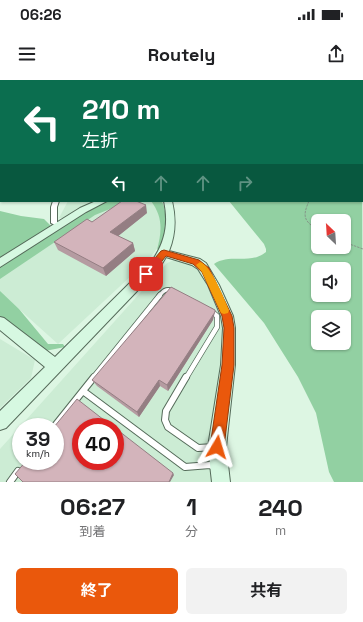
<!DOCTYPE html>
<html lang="ja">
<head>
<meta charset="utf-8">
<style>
  :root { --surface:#fff; --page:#f2f2f2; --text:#202124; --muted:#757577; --accent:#ea580c }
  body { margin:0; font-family:"Space Grotesk","Noto Sans JP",sans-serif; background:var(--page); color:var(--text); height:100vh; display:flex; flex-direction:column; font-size:15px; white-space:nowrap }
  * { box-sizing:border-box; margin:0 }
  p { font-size:13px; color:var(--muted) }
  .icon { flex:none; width:22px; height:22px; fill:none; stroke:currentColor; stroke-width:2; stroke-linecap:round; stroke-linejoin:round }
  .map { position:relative; height:402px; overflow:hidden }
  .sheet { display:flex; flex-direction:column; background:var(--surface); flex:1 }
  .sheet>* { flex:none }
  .guide { position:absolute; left:0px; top:0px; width:363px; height:122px; box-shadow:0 1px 3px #0004; background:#0b6e4f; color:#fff; overflow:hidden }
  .needle { width:26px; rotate:335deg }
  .fabs { position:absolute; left:311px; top:134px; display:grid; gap:8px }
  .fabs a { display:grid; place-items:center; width:40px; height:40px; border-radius:6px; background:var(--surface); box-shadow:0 1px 3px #0004; font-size:20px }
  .speed { position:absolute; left:12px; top:338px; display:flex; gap:8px; font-size:20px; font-weight:700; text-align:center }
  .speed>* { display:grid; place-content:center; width:52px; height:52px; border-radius:50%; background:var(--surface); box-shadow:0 1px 3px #0004; line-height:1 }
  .speed small { font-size:10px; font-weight:400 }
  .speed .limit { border:6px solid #d22; background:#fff; color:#111 }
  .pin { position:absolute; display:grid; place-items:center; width:34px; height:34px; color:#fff; margin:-17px; border-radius:8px; box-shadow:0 2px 6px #0006 }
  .me { position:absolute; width:44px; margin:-22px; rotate:7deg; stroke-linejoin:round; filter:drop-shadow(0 0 3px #0008) }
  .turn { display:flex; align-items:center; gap:14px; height:84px; padding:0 16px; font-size:18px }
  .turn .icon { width:52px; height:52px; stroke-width:2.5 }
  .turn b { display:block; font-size:28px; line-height:34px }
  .lanes { display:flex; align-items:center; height:38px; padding:0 16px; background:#0003; justify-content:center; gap:20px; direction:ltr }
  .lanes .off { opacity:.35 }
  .eta { display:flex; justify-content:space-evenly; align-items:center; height:68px; text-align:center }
  .eta b { font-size:24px; font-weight:700; line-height:28px }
  .primary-button { display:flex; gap:8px; margin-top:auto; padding:8px 16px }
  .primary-button a { flex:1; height:46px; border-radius:6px; background:var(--accent); color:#fff; font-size:16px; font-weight:700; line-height:46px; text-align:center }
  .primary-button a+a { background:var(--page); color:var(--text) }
  .status { display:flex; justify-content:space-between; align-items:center; height:28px; padding:0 20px; background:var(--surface); direction:ltr }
  .status svg { height:11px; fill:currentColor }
  header { display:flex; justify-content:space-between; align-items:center; height:52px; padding:0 16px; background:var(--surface); font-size:18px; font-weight:700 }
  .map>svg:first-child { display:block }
  .built { fill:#ccecd4; fill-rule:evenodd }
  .green { fill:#92d0a2; fill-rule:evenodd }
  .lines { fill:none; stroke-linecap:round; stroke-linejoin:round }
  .river { fill:#93eeae; fill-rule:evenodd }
  .lane-far2-casing { stroke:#556b5a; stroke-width:5.5 }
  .lane-far1-casing { stroke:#556b5a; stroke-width:6 }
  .lane-casing { stroke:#556b5a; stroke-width:8 }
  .street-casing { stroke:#556b5a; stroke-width:2 }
  .secondary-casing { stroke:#556b5a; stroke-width:2 }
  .primary-casing { stroke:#fff; stroke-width:2 }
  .path { stroke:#859789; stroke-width:1; stroke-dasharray:2.5 1; stroke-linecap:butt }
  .lane-far2 { stroke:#fff; stroke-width:3.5 }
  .lane-far1 { stroke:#fff; stroke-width:4.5 }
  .lane { stroke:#fff; stroke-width:6 }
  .street { fill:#fff; fill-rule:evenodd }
  .secondary { fill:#d6f8e1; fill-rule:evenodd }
  .primary { fill:#adf2c3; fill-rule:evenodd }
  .wall { fill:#b59ba1 }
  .shaded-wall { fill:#947e83 }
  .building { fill:#d3b4bb; stroke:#947e83 }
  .route { fill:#ea580c; stroke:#983908 }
  .slow { fill:#f59e0b }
</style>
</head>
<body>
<div class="status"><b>06:26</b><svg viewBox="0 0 49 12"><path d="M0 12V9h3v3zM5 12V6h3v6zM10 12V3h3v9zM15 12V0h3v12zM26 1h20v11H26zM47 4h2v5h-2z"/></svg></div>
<header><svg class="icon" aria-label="menu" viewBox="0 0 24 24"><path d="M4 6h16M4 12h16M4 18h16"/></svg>Routely<svg class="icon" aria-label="share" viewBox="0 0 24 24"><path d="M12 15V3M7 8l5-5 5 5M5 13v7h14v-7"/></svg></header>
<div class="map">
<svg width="363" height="402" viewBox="0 0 363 402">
  <rect width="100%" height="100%" fill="#ddf6e3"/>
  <path class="built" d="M68 121H96L82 127 65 138H59Z
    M140 121H153L160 132 163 146 160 165 148 180 58 264 0 212V197L97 133 111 127Z
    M174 180 192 185 203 193 221 233 223 245 212 402H0V369L167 183ZM21 347H55V381H21ZM81 347H115V381H81Z
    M0 259 35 280 31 298 0 328Z"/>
  <path class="green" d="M362 60 363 402H334L329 392 316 333 298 297 264 243 214 184C229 173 251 185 266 172V169L264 164 229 121H362ZM318 141H344V167H318ZM318 189H344V215H318ZM318 237H344V263H318Z
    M110 121H147L115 127 95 135 0 199V186L96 126Z
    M151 121H162C168 136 169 157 157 170 162 151 163 137 151 121Z
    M0 131 21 136 44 139 52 147 0 179Z
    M0 211 19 229 48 264H63L65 267 45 271 0 236Z"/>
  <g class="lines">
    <path class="river" d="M0 60H1L0 63Z"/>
    <g class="lane-far2-casing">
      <path id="lane-far2" d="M159 216C163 211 166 208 173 211"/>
    </g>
    <g class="lane-far1-casing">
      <path id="lane-far1" d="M93 298 160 215
        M186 298 217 247V236L211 231"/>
    </g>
    <g class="lane-casing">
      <path id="lane" d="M186 297 166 331 165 340 168 347 198 368 214 367
        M83 311 185 387 210 385 214 387
        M54 347 94 297
        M10 402 18 391"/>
    </g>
    <g class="street-casing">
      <path id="street" d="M53 121H59L57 127V142L61 144V146H57L51 143V127Z"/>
    </g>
    <g class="secondary-casing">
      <path id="secondary" d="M96 121H107L86 132 0 187V178L80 128Z
        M164 121H172C176 138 176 154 169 171L200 179 206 183 219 205 233 236 235 248V285L226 367 230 402H212L208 367 221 285 223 248 221 236 208 205 198 189 192 185 166 177 160 187 6 348 0 350V331L45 287 0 250V237L4 238 55 277 152 181C165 162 169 144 164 121Z"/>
    </g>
    <g class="primary-casing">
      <path id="primary" d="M0 89H1V93H0Z"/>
    </g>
    <path class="path" d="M309 121C302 137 304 141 318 150
      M344 162 363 169"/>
    <use href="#lane-far2" class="lane-far2"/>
    <use href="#lane-far1" class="lane-far1"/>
    <use href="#lane" class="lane"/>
    <use href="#street" class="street"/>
    <use href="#secondary" class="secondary"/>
    <use href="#primary" class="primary"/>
  </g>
  <path class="wall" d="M147 133 118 156 133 163 135 171 106 196 58 170 54 162 92 142Z
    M213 240 168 311 160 306 139 337 97 306 92 300Z"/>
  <path class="shaded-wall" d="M146 125 147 133 112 161 110 152Z
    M133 163 135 171 106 196 103 188Z
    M215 232 213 240 168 311 167 305Z
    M159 300 160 306 139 337 137 332Z
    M173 393 174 395 170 402H169Z"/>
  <path class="building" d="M122 121H136L146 125 110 152 133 163 103 188 54 162 87 139 92 142Z
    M171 207 200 222 215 230V232L167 305 159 300 137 332 92 300Z
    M77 319 113 347H81V381H115V348L173 393 169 402H23L15 394 26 381H55V347H54Z"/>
  <linearGradient id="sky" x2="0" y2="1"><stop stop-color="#86cbd1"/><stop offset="0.52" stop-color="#f0fbf2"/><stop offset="1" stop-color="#f0fbf2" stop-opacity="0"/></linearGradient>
  <rect width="363" height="116" fill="url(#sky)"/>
  <path class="route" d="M164 170 199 180 209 188 232 236 234 248V285L224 367 222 372 217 374 212 372 210 367 222 285 224 248 222 236 202 192 193 184 166 176 150 196H143L142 194 143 192 161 171Z"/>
  <path class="slow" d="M200 182C212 186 224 219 229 230L228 233 224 234 221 233 202 192 196 185Z"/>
</svg>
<div class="fabs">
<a><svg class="needle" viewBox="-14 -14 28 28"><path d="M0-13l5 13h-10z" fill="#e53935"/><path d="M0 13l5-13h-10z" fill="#757577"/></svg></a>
<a><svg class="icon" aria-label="sound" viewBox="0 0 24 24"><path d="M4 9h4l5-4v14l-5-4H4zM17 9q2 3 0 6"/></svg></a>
<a><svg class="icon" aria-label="layers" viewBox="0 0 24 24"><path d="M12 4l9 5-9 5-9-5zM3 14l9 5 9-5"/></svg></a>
</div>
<div class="speed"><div>39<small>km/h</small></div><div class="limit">40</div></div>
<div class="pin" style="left:146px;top:194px;background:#d93025"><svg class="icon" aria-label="arrive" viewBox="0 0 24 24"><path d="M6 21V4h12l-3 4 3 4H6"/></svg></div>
<svg class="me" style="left:217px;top:367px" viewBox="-20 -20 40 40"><path d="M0-17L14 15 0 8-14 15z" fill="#ea580c" stroke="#fff" stroke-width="4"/></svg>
<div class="guide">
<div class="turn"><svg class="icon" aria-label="left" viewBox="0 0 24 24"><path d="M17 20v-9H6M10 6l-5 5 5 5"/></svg><div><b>210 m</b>左折</div></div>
<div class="lanes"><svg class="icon" aria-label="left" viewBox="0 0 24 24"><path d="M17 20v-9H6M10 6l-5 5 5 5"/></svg><svg class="icon off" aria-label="ahead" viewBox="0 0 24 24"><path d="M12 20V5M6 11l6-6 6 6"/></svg><svg class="icon off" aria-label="ahead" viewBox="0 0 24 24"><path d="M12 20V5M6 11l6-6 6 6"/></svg><svg class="icon off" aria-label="right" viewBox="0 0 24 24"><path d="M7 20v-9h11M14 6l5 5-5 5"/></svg></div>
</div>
</div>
<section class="sheet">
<div class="eta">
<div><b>06:27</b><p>到着</p></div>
<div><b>1</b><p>分</p></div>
<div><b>240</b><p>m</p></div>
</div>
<div class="primary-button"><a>終了</a><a>共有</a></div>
</section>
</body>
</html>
